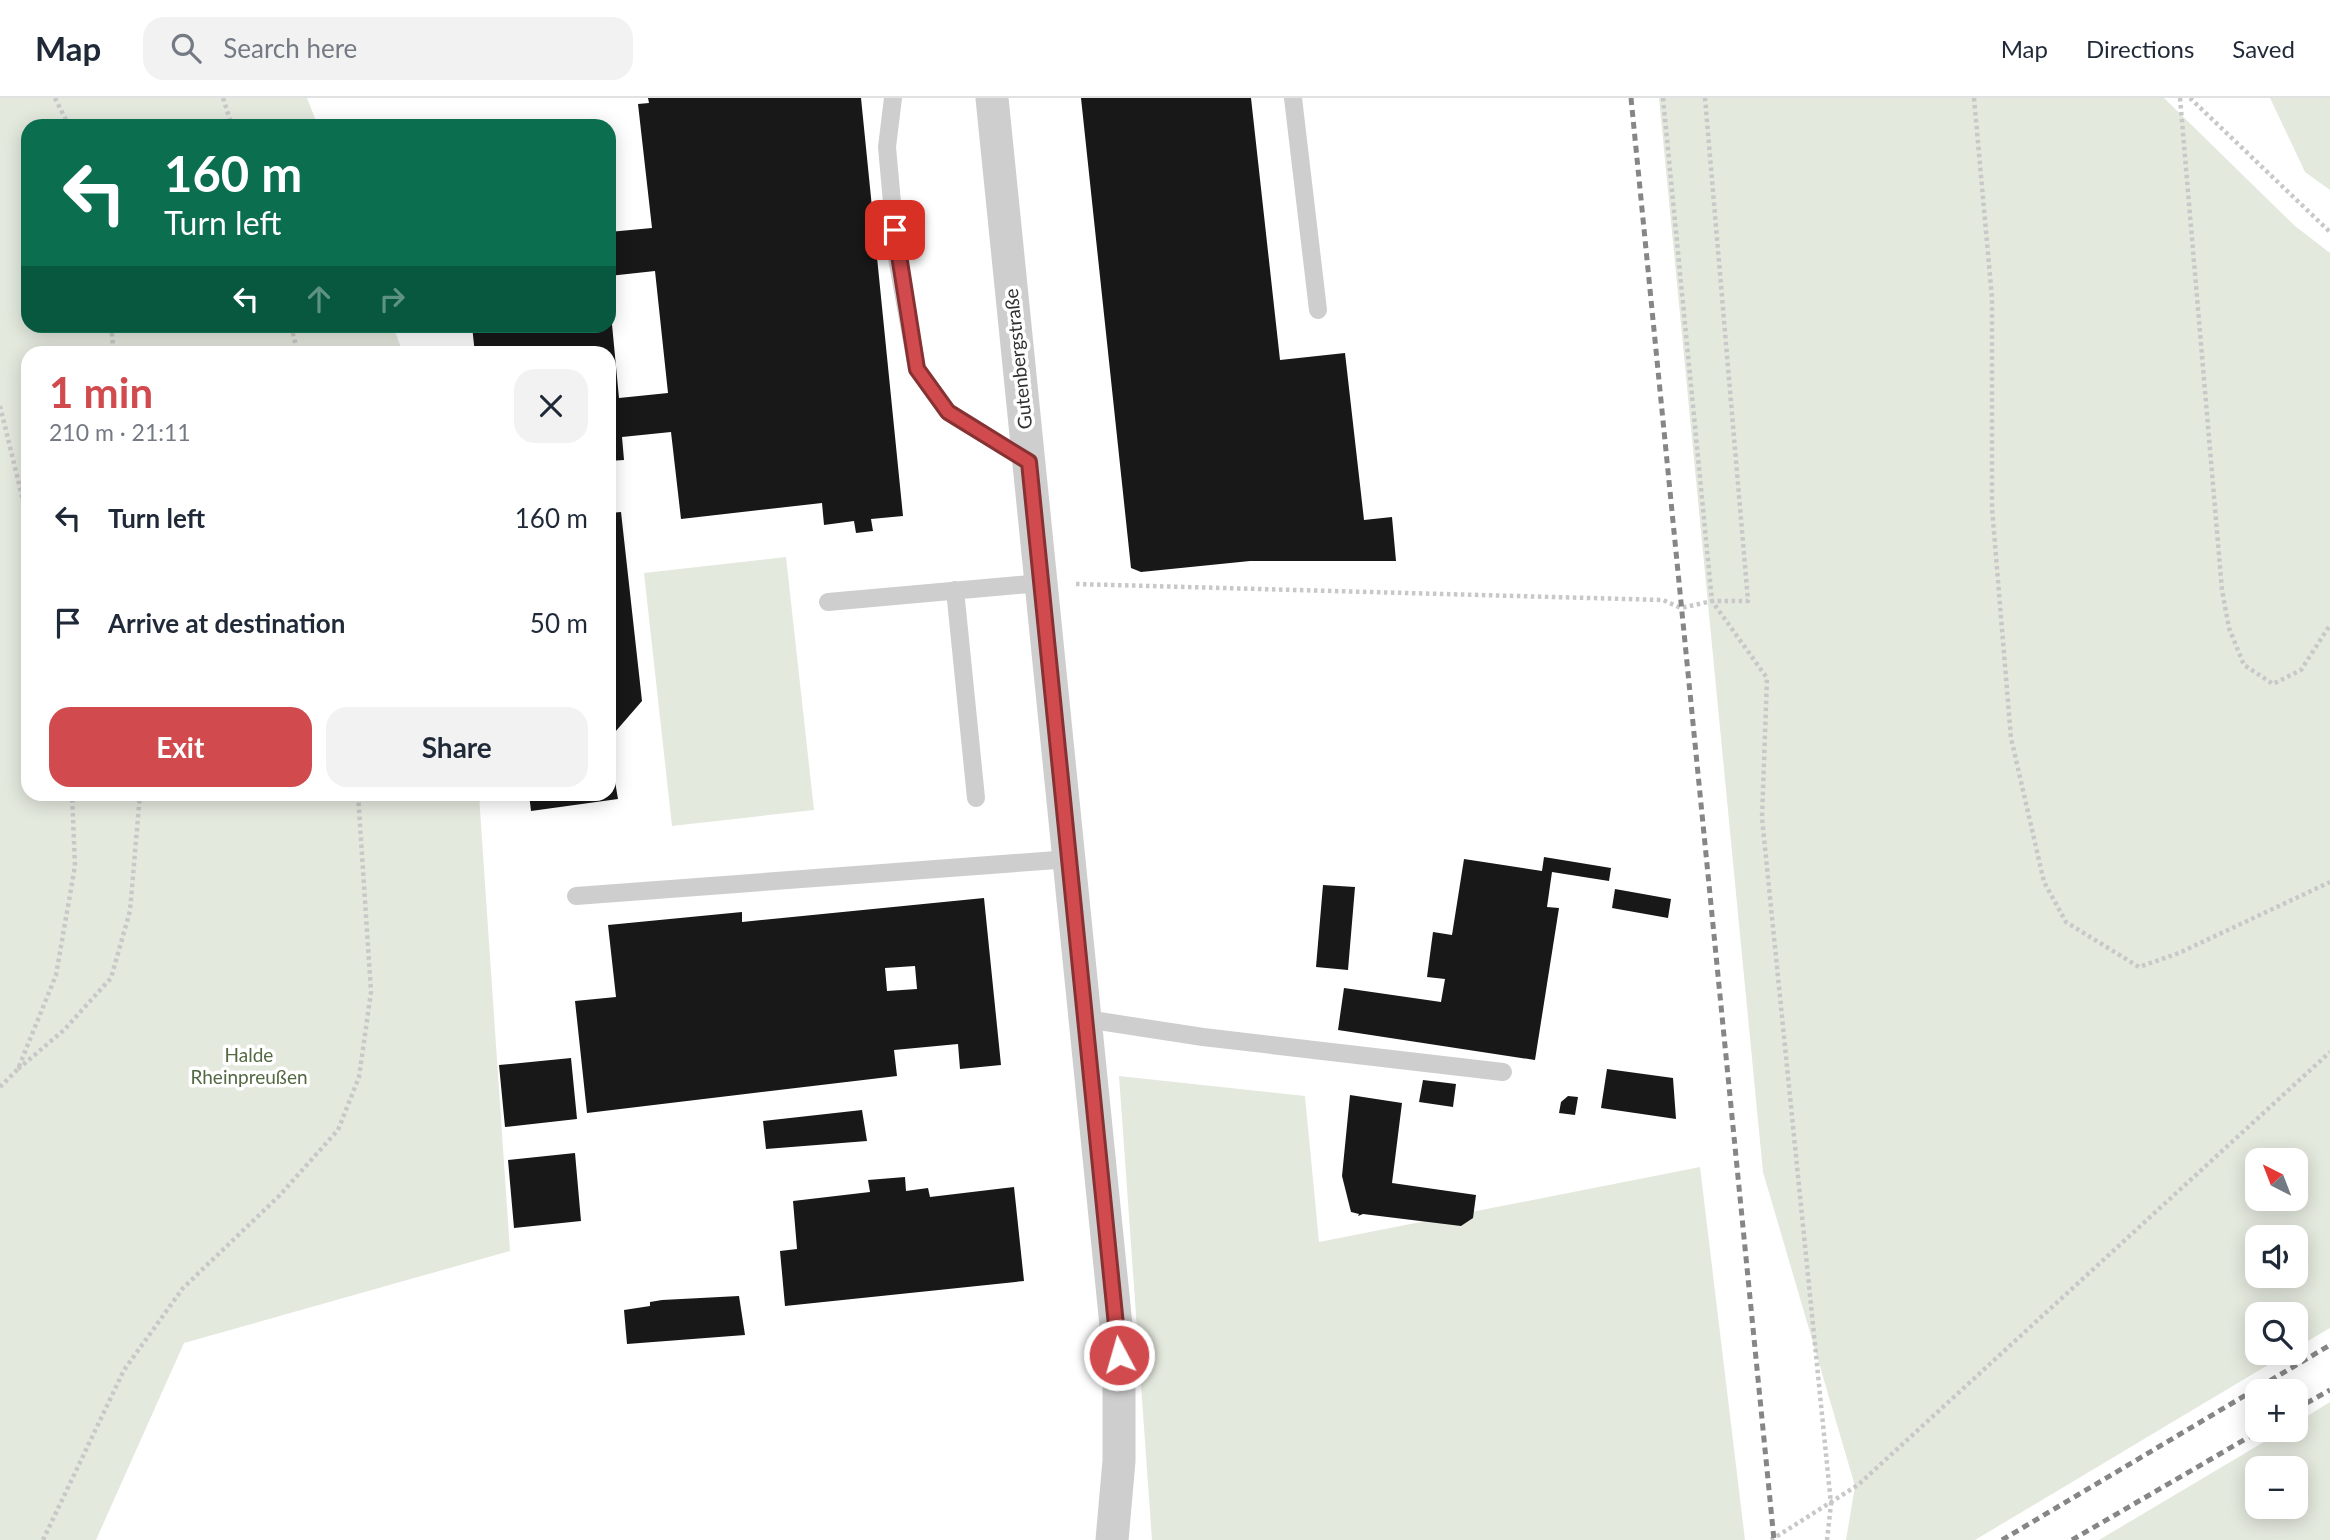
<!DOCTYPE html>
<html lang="en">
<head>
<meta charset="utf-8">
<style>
  :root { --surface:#fff; --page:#f2f2f3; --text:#1f2937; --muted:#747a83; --line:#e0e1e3; --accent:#d14b4e }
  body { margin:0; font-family:Lato,sans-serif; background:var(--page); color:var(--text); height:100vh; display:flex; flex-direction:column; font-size:26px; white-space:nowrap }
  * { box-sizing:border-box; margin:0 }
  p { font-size:23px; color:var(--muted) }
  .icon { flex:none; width:38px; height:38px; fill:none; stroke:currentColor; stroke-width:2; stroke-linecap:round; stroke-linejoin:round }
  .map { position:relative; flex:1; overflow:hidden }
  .drawer { position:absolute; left:21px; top:248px; width:595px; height:455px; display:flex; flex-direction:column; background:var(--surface); border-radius:21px; box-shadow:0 4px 18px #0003 }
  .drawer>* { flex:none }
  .guide { position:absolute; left:21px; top:21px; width:595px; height:214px; border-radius:21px; box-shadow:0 4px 18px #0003; background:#0b6e4f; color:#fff; overflow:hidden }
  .needle { width:46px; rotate:318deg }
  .tools { position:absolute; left:2245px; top:1050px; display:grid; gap:14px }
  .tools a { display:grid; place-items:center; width:63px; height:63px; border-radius:14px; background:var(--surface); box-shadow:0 4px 18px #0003; font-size:35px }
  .pin { position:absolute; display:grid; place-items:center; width:60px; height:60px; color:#fff; margin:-30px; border-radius:14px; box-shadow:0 4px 10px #0006 }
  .me { position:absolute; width:77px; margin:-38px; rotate:354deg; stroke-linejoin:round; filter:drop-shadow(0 0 5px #0008) }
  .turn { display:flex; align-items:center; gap:24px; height:147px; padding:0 28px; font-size:32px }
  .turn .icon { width:91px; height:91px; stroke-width:2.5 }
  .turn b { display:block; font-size:49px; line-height:60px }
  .lanes { display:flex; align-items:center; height:66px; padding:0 28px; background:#0003; justify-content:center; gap:35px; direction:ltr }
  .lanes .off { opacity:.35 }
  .round { display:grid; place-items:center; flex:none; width:74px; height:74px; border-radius:21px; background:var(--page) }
  .headline { display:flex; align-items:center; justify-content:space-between; height:119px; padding:0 28px }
  h1 { font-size:42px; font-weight:700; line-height:52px; color:var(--accent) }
  .button { display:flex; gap:14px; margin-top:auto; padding:14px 28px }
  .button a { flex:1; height:80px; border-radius:21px; background:var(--accent); color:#fff; font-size:28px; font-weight:700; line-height:80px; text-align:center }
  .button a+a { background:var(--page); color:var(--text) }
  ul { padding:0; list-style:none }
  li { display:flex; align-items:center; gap:21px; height:105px; padding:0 28px }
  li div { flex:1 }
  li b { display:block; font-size:26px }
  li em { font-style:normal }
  header { display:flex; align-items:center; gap:42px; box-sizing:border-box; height:98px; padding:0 35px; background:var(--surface); border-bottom:2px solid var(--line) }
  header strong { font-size:33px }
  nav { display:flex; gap:38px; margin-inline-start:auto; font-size:24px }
  .search { width:490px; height:63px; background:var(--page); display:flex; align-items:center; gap:18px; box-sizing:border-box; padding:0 24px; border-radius:21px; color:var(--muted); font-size:26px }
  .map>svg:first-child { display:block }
  .green { fill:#e4e9de; fill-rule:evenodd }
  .building { fill:#181818; fill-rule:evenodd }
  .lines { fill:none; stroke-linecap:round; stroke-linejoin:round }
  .path { stroke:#c8c8c8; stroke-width:4.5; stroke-dasharray:3.5 3.5; stroke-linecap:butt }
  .lane { stroke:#cecece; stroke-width:18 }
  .street { stroke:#cecece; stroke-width:33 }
  .rail { stroke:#868686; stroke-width:5; stroke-dasharray:7 5; stroke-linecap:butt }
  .route-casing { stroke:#883133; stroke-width:18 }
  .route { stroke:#d14b4e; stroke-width:12 }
  .labels { text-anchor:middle; stroke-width:7; stroke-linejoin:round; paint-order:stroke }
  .street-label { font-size:19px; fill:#313131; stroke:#fff }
  .park-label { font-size:19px; fill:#536843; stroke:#fff }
</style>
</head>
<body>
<header>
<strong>Map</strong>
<div class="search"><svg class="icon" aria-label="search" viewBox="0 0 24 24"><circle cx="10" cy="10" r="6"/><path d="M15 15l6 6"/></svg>Search here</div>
<nav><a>Map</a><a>Directions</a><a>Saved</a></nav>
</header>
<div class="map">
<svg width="2330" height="1442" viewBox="0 0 2330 1442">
  <rect width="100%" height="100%" fill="#fff"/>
  <path class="green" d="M0 0H307L318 28H28V228H393L403 255 28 256V696L479 697 510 1153 184 1245 96 1442H0Z
    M1659 0H2164L2295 128 2330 155V1230L2296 1250V1216H2258V1255H2288L1975 1442H1846L1855 1388 1763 1074ZM2258 1062H2296V1101H2258ZM2258 1139H2296V1178H2258Z
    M2270 0H2330V92L2305 74Z
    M786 459 814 712 672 728 644 475Z
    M1119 978 1305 998 1319 1144 1700 1069 1745 1442H1152Z
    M2330 1304V1442H2099L2284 1332H2296V1325ZM2258 1370H2296V1409H2258Z"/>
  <path class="building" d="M648 0H861L903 418 871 421 873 433 856 435 854 423 824 427 822 405 681 421 671 334 622 339 624 362 609 363V256H475L472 228H609L611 216 619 300 668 295 655 173 609 178V134L652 130 638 6 649 5Z
    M1081 0H1251L1280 262 1345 255 1364 422 1392 419 1396 463H1250L1141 474 1131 470Z
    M621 414 642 603 609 641V415Z
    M609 648 618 701 531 713 529 696H609Z
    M1544 759 1611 770 1609 783 1552 774 1547 809 1559 810 1535 962 1338 932 1344 890 1441 904 1445 881 1427 879 1433 834 1452 837 1464 761 1542 773Z
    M1323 787 1355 789 1348 872 1316 869Z
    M1615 791 1671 801 1668 820 1612 810Z
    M984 800 1001 967 960 971 958 946 894 952 897 978 587 1015 575 903 616 899 608 827 742 814V824ZM915 868 917 891 887 893 885 870Z
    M571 960 577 1021 505 1029 499 967Z
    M1607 971 1673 980 1676 1021 1601 1010Z
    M1423 982 1456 986 1453 1009 1419 1004Z
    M1350 997 1402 1005 1392 1085 1476 1097 1473 1120 1461 1128 1363 1116 1358 1118 1359 1116 1351 1114 1342 1078Z
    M1568 998 1578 999 1575 1017 1559 1015 1561 1004Z
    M862 1012 867 1043 766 1051 763 1023Z
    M575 1055 581 1123 514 1130 508 1062Z
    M905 1079 906 1093 928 1090 930 1099 1014 1089 1024 1183 785 1208 780 1153 797 1151 793 1103 870 1094 868 1082Z
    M739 1198 745 1237 627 1246 624 1212 650 1208V1204L662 1202Z"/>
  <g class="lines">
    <path class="path" d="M55 0 69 28
      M223 0 232 28
      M1663 0 1712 503H1748L1705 0
      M1974 0 1992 200V410L2011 640 2044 784 2066 824 2139 869 2179 855 2330 784
      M2180 0 2222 492 2229 530 2244 567 2273 586 2301 572 2330 527
      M2190 0 2330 134
      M111 228 114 256
      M291 228 298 256
      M0 308 28 423
      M1076 486 1663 502 1681 510 1712 503 1767 580 1762 720 1831 1406 1827 1442
      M18 971 64 932 111 880 130 813 140 696
      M0 989 18 971 56 877 75 768 72 696
      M43 1442 124 1272 183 1190 279 1098 338 1032 359 979 371 894 358 696
      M1771 1442 1858 1387 2330 954"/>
    <path class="lane" d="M893 0 887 49 897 160 917 271 948 314 1029 364
      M1293 0 1318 212
      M955 492 976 700
      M828 504 1041 485
      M576 798 1070 761
      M1086 921 1203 939 1503 974"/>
    <path class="street" d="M992 0 1119 1257V1363L1112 1442"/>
    <path class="rail" d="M1631 0 1774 1442
      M2296 1311 2330 1292
      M2002 1442 2330 1247
      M2072 1442 2261 1332"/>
  </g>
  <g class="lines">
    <g class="route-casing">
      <path id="route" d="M895 132 917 271 948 314 1029 364 1119 1257"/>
    </g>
    <use href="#route" class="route"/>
  </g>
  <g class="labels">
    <g class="street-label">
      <text transform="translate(1018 261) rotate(-96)" y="7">Gutenbergstraße</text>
    </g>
    <g class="park-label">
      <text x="249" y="964">Halde<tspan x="249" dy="22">Rheinpreußen</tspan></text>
    </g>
  </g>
</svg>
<div class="tools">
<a><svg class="needle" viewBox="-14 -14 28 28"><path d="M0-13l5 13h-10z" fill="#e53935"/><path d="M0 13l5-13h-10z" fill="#747a83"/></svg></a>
<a><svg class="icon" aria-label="sound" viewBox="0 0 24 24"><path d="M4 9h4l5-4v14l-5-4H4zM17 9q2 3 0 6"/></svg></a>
<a><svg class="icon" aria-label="search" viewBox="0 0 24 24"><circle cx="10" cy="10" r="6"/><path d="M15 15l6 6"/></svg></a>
<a>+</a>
<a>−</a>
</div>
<div class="pin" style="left:895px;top:132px;background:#d93025"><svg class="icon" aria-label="arrive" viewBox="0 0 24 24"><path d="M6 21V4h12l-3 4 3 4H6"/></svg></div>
<svg class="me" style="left:1119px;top:1257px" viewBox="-20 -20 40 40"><circle r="17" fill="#d14b4e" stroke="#fff" stroke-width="3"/><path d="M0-11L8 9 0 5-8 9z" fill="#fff"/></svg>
<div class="guide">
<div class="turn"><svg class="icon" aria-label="left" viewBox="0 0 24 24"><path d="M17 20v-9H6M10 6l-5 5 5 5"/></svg><div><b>160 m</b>Turn left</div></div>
<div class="lanes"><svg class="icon" aria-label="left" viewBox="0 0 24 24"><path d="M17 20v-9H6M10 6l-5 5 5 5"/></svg><svg class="icon off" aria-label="ahead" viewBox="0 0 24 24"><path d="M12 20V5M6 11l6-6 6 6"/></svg><svg class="icon off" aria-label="right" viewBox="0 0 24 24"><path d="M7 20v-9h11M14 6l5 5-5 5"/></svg></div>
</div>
<section class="drawer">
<div class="headline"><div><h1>1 min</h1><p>210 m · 21:11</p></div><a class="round"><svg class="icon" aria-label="close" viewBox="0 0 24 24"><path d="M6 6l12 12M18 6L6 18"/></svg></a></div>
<ul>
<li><svg class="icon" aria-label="left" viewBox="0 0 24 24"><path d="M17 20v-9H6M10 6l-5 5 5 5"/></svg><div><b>Turn left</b></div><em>160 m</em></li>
<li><svg class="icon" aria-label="arrive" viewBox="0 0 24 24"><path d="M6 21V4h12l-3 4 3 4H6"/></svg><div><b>Arrive at destination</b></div><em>50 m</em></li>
</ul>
<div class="button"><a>Exit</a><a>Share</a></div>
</section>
</div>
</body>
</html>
